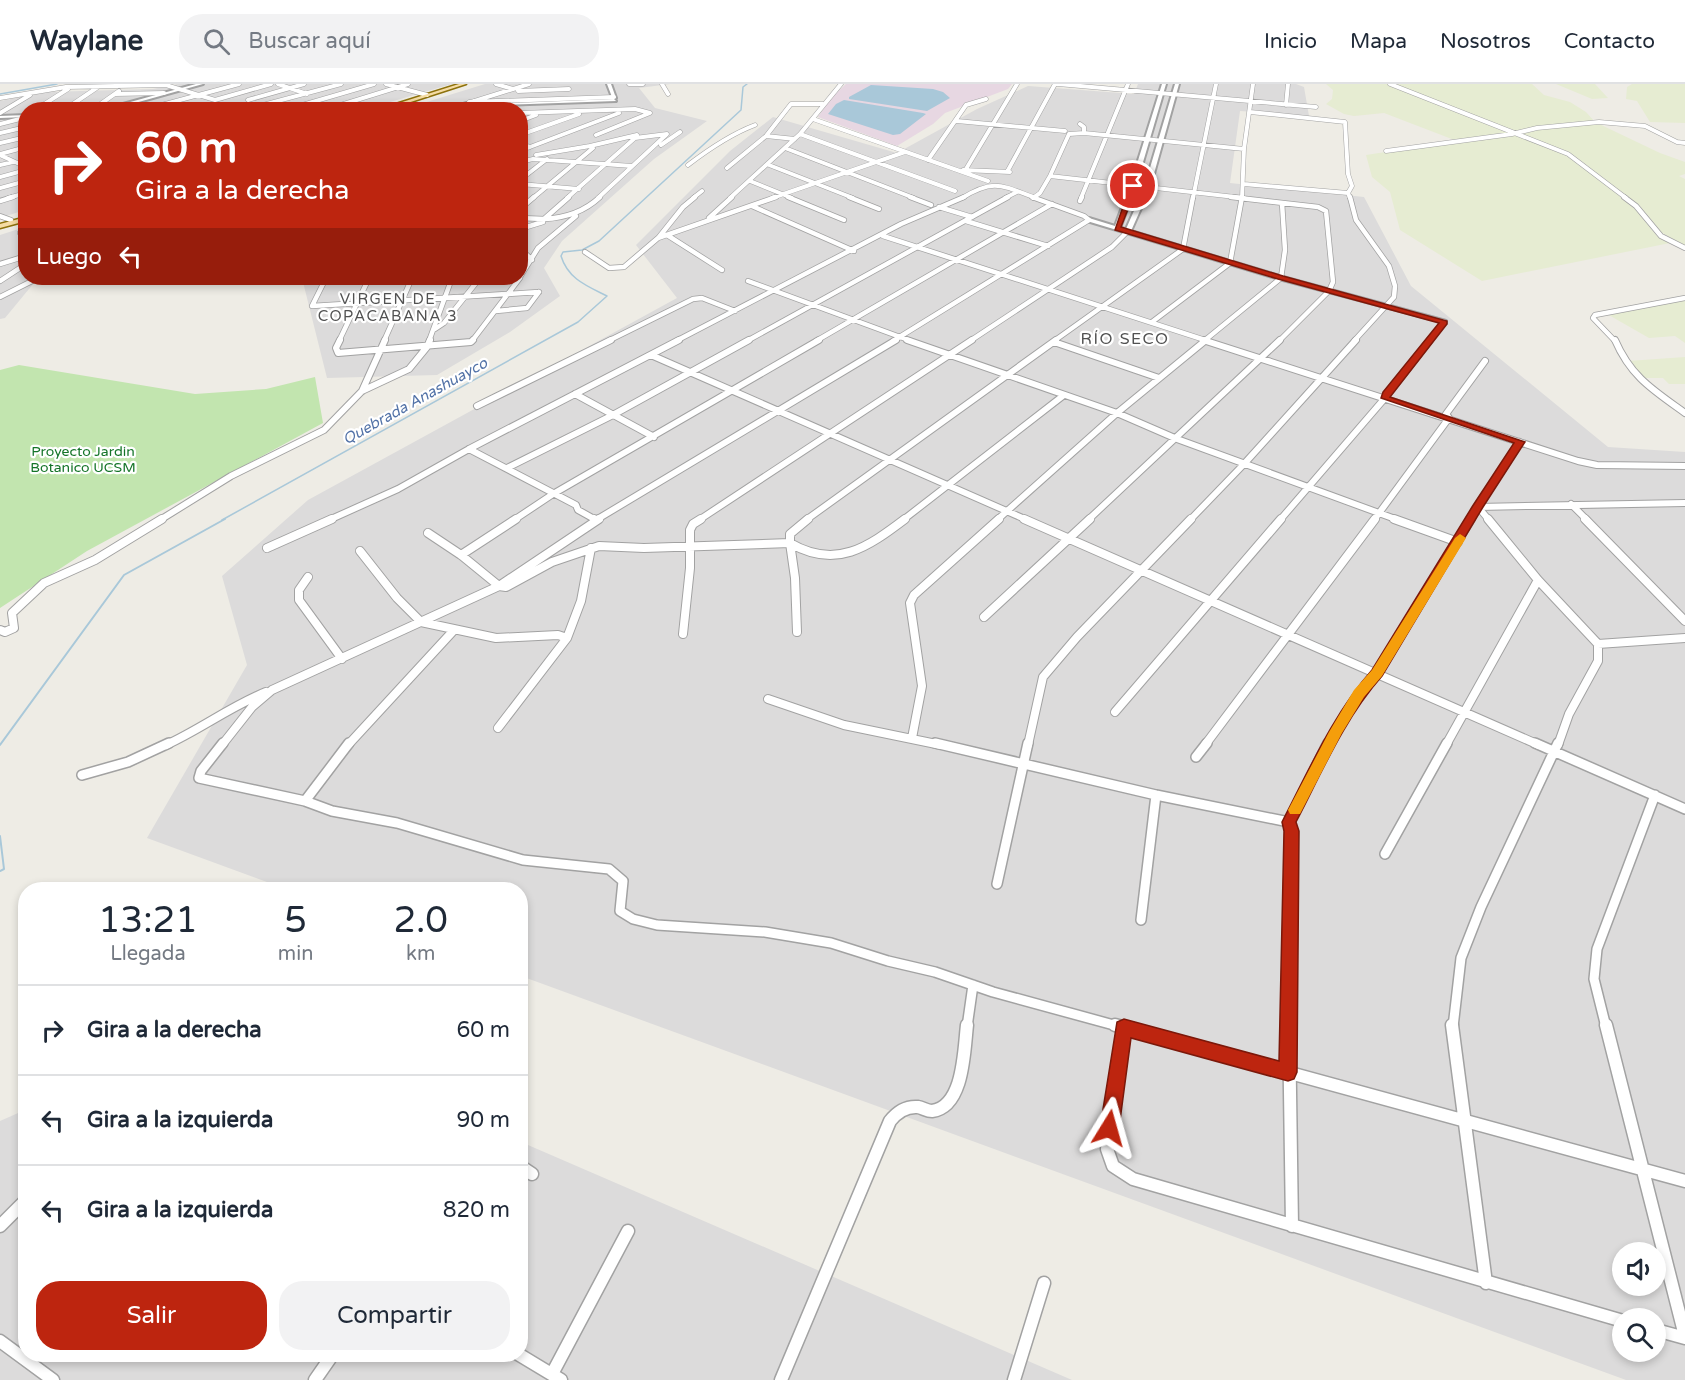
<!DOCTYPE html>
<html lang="es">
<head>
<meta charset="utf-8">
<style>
  :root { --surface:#fff; --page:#f2f2f3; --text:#1f2937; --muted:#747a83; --line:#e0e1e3; --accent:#bd250f }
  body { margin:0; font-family:"Varela Round",sans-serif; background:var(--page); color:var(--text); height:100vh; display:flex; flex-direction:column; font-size:22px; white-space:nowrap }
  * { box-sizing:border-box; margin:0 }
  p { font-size:20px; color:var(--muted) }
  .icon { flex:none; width:33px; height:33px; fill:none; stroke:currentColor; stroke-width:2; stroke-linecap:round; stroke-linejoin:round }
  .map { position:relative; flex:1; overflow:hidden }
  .side { position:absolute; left:18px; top:798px; width:510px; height:480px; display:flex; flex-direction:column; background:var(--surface); border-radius:24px; box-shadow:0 3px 9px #0003 }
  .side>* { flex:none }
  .hud { position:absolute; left:18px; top:18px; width:510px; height:183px; border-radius:24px; box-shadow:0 3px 9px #0003; background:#bd250f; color:#fff; overflow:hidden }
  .buttons { position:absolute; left:1612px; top:1158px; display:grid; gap:12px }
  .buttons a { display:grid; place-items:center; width:54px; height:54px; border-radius:50%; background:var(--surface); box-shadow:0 3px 9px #0003; font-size:30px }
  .pin { position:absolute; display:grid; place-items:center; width:51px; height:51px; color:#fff; margin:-26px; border:3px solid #fff; border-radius:50%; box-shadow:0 2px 6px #0007 }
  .me { position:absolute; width:66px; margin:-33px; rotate:8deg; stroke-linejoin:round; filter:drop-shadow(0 0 4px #0008) }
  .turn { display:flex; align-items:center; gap:21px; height:126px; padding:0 18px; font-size:27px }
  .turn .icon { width:78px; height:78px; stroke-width:2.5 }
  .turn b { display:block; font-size:42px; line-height:51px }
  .then { display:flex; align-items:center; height:57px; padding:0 18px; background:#0003; gap:12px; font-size:22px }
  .eta { display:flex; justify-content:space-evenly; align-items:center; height:102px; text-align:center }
  .eta b { font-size:36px; font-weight:600; line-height:42px }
  .cta { display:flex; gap:12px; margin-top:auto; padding:12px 18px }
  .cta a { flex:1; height:69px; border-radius:24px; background:var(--accent); color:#fff; font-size:24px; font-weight:600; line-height:69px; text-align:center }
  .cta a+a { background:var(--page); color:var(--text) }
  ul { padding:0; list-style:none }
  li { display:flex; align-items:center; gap:18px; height:90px; padding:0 18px; border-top:2px solid var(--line) }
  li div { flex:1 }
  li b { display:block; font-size:22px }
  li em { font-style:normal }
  header { display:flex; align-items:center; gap:36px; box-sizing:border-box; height:84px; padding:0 30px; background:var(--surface); border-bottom:2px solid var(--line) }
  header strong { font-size:28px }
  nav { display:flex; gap:33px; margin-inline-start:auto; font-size:21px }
  .search { width:420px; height:54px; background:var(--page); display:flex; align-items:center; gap:15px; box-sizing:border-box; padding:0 21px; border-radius:24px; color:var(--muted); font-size:22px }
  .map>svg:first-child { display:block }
  .residential { fill:#dcdbdb; fill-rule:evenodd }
  .industrial { fill:#e7d7e2 }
  .farmland { fill:#e6ecd2 }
  .grass { fill:#c2e5af }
  .water { fill:#a9c8d9 }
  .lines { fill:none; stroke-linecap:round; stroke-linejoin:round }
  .stream-far1 { stroke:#a9c8d9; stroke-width:1.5 }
  .stream { stroke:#a9c8d9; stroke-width:2 }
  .minor-far5-casing { stroke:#a2a2a2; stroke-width:5 }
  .minor-far4-casing { stroke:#a2a2a2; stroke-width:6 }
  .minor-far3-casing { stroke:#a2a2a2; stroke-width:8 }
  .minor-far2-casing { stroke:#a2a2a2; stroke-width:10 }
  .minor-far1-casing { stroke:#a2a2a2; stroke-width:12 }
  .minor-casing { stroke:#a2a2a2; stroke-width:15 }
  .tertiary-casing { stroke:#a2a2a2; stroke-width:4 }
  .primary-casing { stroke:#8d720c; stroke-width:3 }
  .minor-far5 { stroke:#fff; stroke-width:4 }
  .minor-far4 { stroke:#fff; stroke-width:4.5 }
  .minor-far3 { stroke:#fff; stroke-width:6 }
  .minor-far2 { stroke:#fff; stroke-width:8 }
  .minor-far1 { stroke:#fff; stroke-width:9 }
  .minor { stroke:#fff; stroke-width:12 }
  .tertiary { fill:#fff; fill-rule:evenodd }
  .primary { fill:#f5dca4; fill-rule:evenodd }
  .route { fill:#bd250f; stroke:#7b180a; stroke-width:1.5 }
  .slow { fill:#f59e0b }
  .labels { text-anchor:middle; stroke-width:4.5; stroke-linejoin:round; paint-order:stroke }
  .far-park-label { font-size:14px; fill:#147428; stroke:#fff }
  .far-neighbourhood-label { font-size:15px; letter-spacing:1.5px; fill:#515151; stroke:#fff }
  .far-water-label { font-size:15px; font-style:italic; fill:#5272a7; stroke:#fff }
  .far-quarter-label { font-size:16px; letter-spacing:1.5px; fill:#515151; stroke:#fff }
</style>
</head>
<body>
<header>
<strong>Waylane</strong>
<div class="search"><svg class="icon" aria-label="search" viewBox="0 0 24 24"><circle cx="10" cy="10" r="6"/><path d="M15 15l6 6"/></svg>Buscar aquí</div>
<nav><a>Inicio</a><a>Mapa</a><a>Nosotros</a><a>Contacto</a></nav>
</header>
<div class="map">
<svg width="1685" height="1296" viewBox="0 0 1685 1296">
  <rect width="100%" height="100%" fill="#eeece5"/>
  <path class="residential" d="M178 0H452L366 25 26 26 25 126 0 134V17L47 8 153 5Z
    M485 0H670L639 4 655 24 707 37 654 75 562 157 544 184 560 212 510 248 437 291 327 294 302 194H520V26L404 25Z
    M1138 0H1296L1304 3 1309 32 1240 27 1230 99 1364 113 1411 202 1608 363 1685 368V1296H1626L521 892 520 806 286 805 147 754 247 581 222 492 308 416 677 214 636 161 730 67 773 33 897 69 977 25 1028 2 1134 10ZM1623 1168H1656V1202H1623ZM1623 1234H1656V1268H1623Z
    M25 143 26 194H38L5 234 0 235V151Z
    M25 1026 26 1270H520L521 1058 1072 1296H0V1037Z"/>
  <path class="industrial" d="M846 0H1012L1008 5 945 29 933 40 897 62 818 33 831 14Z"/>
  <path class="farmland" d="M1326 0H1388L1565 70 1633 122 1657 152 1670 159 1482 197 1400 146 1390 108 1372 93 1366 71 1457 57 1384 29 1354 32 1344 30 1326 20 1332 15 1333 6Z
    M1393 0H1532L1544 11 1570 18 1586 28 1595 38 1660 69 1685 78V90L1679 92 1685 95V162L1659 147 1640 122 1572 70Z
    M1556 0H1595L1608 14 1592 15Z
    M1632 0H1685V39L1650 38 1637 17 1626 15 1627 3Z
    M1685 216V259L1675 252 1649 254 1607 230Z
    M1685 273V300H1669L1663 294H1644L1628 277Z"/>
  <path class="grass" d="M19 281 195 310 266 305 315 293 323 339 87 467 0 524V286Z"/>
  <path class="water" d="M871 1 933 5 943 8 950 14 927 27 849 15V13Z
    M844 16 923 29 926 30 900 50 893 51 828 30 836 20Z"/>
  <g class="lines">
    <path class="stream-far1" d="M0 10 57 0
      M222 436 578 238 607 212C587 202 568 195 561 172L563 168 582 166 599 157 741 26 743 3 747 0"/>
    <path class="stream" d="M0 661 124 491 225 435
      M0 752 4 785 0 787"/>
    <g class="minor-far5-casing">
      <path id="minor-far5" d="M278 0 307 10
        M386 0 427 11
        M496 0 513 5
        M629 0H643
        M662 0 668 10
        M1058 0 1316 23
        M1390 0 1568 70 1626 114
        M518 7 569 5
        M115 10 164 9
        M0 14 66 3 166 1 215 16 271 0
        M248 16 304 0
        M469 18 614 13
        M1286 21 1288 0
        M334 23 408 0
        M292 24 374 0
        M392 24 398 26
        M248 25 341 0
        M35 26 68 5
        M64 26 98 3
        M92 26 119 7
        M143 26 239 0
        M351 26 355 24
        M408 26 418 23
        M446 26 529 0
        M1250 28 1345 38 1348 90 1352 102 1348 109
        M0 29 30 11
        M520 29 635 25 650 29 596 51
        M813 35 988 97
        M520 37 536 31
        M957 37 1065 47
        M0 40 20 35
        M1080 40 1084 43V49
        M0 49 26 43
        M800 50 955 107
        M520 51 579 30
        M766 52 795 55
        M0 59 26 53
        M520 60 530 63 520 66
        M661 61 680 48
        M530 63 619 29
        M785 64 914 114
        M1386 67 1512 50 1537 44 1599 38 1645 42 1677 58 1685 59
        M0 70 26 63
        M0 71 26 83
        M536 71 590 62
        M928 76 966 21 986 15
        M520 78 533 75 632 82
        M0 81 13 78
        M688 81C709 65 731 50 755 41
        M769 81 853 114
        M727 84 766 52 791 20H823
        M966 85 1017 0
        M963 86 1010 88
        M1007 88 1055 0
        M1050 92 1069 50 1084 49 1244 65
        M0 93 26 86
        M520 96 547 75
        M750 97 792 114
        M520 100 579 105
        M1244 100 1348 109
        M0 104 26 97
        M1348 109 1350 114
        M8 114 26 109
        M533 114 593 64 590 62 637 51
        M567 114 635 54 667 50 598 114
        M693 114 702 107
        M730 114 800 50 841 0
        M772 114 905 68
        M962 114C995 94 1002 102 1036 114
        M1005 114 1017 108
        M1033 114 1040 109 1050 92 1244 114
        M1081 114 1128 0
        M1193 114 1216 0
        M1242 114 1244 65 1253 0"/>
    </g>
    <g class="minor-far4-casing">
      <path id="minor-far4" d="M788 113 844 136
        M849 113 879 125
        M910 113 931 121
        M1231 113 1318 123 1326 127 1333 198 1329 207 1279 257
        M1350 113 1356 136 1389 182 1395 202 1394 213 1354 257
        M1624 113 1636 122 1661 152 1685 164
        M0 117 13 113
        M1080 117 1082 113
        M752 122 854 167
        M939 123 972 133
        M520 125 534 113
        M0 132 11 136
        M520 134 544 135
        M709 134 732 113
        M544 135 569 113
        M544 135C566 134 584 128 600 113
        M966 137 1048 162
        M520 145 543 138
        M20 149 26 147
        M667 151 722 186
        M883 152 1208 257
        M659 153 683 123 695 113
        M585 168 609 184 624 183 658 154 776 113
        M520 170 527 171 532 176
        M0 180 26 172
        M520 193 538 164 576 132
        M326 194 312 222 539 208
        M0 197 26 180
        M748 197 911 257
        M0 213 38 194
        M496 227 527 224 539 208
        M1152 238 1230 179 1242 113
        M435 245 444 239 480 194
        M339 257 369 194
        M384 257 412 194
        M429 257 452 194
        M472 257 520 194
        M608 257 693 215 702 214 735 227
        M676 257 901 140 964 113
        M747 257 1008 113
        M816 257 1052 120
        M893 257 1089 136 1084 132 1032 113
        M970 257 1112 163 1128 147
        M1054 257 1183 165 1193 113
        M1204 257 1281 194 1285 166 1282 119
        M1429 257 1444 238
        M1615 257 1593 234 1595 231 1685 214"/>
    </g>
    <g class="minor-far3-casing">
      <path id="minor-far3" d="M340 256 336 264 338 269 471 258 473 256
        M907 256 1117 329 1177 355 1398 436
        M1203 256 1578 377 1597 381 1685 382
        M1615 256C1631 293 1653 306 1685 329
        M1054 258 1159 294
        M651 271 1027 436
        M362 307 385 256
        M575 310 654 353
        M477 322 611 256
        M469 365 576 421 578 426 596 436
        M507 384 611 332 749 256
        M1571 420 1587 436
        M1478 423 1685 419
        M1478 423 1489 436
        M160 436 231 392 324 346 362 307 409 285 427 263 430 256
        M329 436 398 405 469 365 679 256
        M514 436 553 410 819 256
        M596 436 896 256
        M699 436 972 256
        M806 436 1056 256
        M903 436 1064 311
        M997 436 1117 329 1206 256
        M1088 436 1280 256
        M1190 436 1244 380 1356 256
        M1280 436 1385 314 1430 256
        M1374 436 1449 334 1446 330 1485 277
        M1470 436 1520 358"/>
    </g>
    <g class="minor-far2-casing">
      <path id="minor-far2" d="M594 435 596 436
        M1024 435 1539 661
        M1394 435 1458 458
        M1488 435 1538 496 1598 560
        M1585 435 1685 537
        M428 449 461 471 499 502 506 503 552 478 599 462 644 464 790 459V450L808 435
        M790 459C836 486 868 463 905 435
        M790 459 795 494 797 548
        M267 464 332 435
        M360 467 397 514 421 538 496 554 558 551 567 554
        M461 471 516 435
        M308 493 299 506V516L342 575
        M984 533 1090 435
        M0 546 5 548 14 544 12 529 44 499 95 476 162 435
        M683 550 690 484V446L693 440 701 435
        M768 615 844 641 941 661
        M1115 628 1281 435
        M498 644 567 554 581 517 591 464
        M912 654 922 602 910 519 914 511 999 435
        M166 661C201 645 231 622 266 608
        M222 661 252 623 272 606 499 502 599 435
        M348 661 454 546
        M1028 661 1043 593 1077 553 1191 435
        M1205 661 1375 435
        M1327 661 1350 622 1377 589 1471 435
        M1446 661 1538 496
        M1558 661 1569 630 1598 577V560L1685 554"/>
    </g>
    <g class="minor-far1-casing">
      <path id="minor-far1" d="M223 659 201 687 199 694 305 717 332 727 397 739 523 776 609 785 623 797 620 827 633 835 657 841 765 848 831 859 888 877 935 888 993 908 1121 943
        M935 659 1156 711 1289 738
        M1535 659 1685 725
        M1196 673 1207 659
        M82 691 128 678 169 659
        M305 717 349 659
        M1385 770 1447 659
        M997 800 1028 659
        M1141 836 1156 711
        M967 943 973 901
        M1289 943 1292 747 1289 738 1328 659
        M1453 943 1461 874 1481 823 1558 659
        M1606 943 1594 895 1597 865 1655 711"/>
    </g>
    <g class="minor-casing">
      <path id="minor" d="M1115 941 1685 1097
        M1289 941 1292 1142
        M1452 941 1486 1199
        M1606 941 1685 1252
        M1124 943 1107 1065 1113 1082 1133 1095 1623 1237
        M520 1082 532 1090
        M0 1142 26 1116
        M1656 1246 1685 1254
        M0 1257 53 1296
        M518 1270 561 1296
        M552 1290 628 1147
        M315 1296 333 1270
        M781 1296 890 1037C897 1028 906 1022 918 1023 923 1024 927 1027 932 1027 964 1023 964 966 967 941
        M1014 1296 1044 1199"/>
    </g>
    <g class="tertiary-casing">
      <path id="tertiary" d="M196 0H203L110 26H101Z
        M607 0H611L616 14 612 13Z
        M1162 0H1166L1136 102 1120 144 1126 145 1144 104 1175 0H1179L1150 104 1131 147 1283 193 1446 237V239L1279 195 1087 137V135L1089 134 1115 142 1130 102Z
        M614 15 616 17 418 24 416 23Z
        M394 20 396 22 368 25 359 23 232 26 359 21 366 22Z
        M26 31V33L0 34V32Z"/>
    </g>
    <g class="primary-casing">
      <path id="primary" d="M459 0H466L386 26H377Z
        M26 133V137L0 144V140Z"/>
    </g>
    <use href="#minor-far5" class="minor-far5"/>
    <use href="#minor-far4" class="minor-far4"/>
    <use href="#minor-far3" class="minor-far3"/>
    <use href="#minor-far2" class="minor-far2"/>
    <use href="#minor-far1" class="minor-far1"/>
    <use href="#minor" class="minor"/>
    <use href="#tertiary" class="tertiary"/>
    <use href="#primary" class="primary"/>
  </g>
  <path class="route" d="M1133 100 1137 102 1121 143 1283 192 1447 237V240L1390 313 1525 358 1483 423 1382 592C1344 635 1322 688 1296 738L1299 747 1297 988 1294 995 1288 997 1131 954 1119 1044 1116 1051 1109 1054 1103 1051 1100 1044 1117 938 1124 935 1279 977 1284 747 1282 738C1309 686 1333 630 1372 586L1472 423 1514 359 1381 314 1383 308 1439 239 1278 195 1115 146 1130 102Z"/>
  <path class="slow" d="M1460 450 1466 454 1382 592 1364 613 1342 649 1300 730H1290L1288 726 1329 648 1354 606 1372 586 1455 454Z"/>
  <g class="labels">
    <g class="far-park-label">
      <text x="83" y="372">Proyecto Jardin<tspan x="83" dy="16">Botanico UCSM</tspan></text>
    </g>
    <g class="far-neighbourhood-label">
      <text x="388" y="220">VIRGEN DE<tspan x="388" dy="17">COPACABANA 3</tspan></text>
    </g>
    <g class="far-water-label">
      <text transform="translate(415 317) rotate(-29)" y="5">Quebrada Anashuayco</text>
    </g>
    <g class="far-quarter-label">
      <text x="1125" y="260">RÍO SECO</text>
    </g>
  </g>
</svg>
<div class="buttons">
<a><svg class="icon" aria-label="sound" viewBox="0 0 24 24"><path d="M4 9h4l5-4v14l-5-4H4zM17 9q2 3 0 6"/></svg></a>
<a><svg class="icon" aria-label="search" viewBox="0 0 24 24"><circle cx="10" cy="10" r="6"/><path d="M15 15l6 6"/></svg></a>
</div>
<div class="pin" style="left:1133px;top:102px;background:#d93025"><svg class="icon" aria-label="arrive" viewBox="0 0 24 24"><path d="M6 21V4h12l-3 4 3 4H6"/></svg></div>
<svg class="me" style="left:1109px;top:1044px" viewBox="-20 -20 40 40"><path d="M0-17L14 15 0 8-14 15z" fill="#bd250f" stroke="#fff" stroke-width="4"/></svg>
<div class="hud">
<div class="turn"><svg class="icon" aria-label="right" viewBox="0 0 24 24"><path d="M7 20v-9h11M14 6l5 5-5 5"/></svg><div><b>60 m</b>Gira a la derecha</div></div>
<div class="then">Luego<svg class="icon" aria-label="left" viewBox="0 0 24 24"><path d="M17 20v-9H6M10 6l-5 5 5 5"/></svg></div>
</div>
<section class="side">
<div class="eta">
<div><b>13:21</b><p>Llegada</p></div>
<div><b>5</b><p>min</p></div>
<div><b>2.0</b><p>km</p></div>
</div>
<ul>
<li><svg class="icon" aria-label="right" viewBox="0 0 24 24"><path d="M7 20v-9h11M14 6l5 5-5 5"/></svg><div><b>Gira a la derecha</b></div><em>60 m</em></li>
<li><svg class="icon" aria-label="left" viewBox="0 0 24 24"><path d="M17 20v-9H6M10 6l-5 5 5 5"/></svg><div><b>Gira a la izquierda</b></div><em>90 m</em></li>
<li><svg class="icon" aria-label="left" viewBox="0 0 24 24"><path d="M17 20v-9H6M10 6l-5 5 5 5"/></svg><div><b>Gira a la izquierda</b></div><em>820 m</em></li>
</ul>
<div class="cta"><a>Salir</a><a>Compartir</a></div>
</section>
</div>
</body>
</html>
